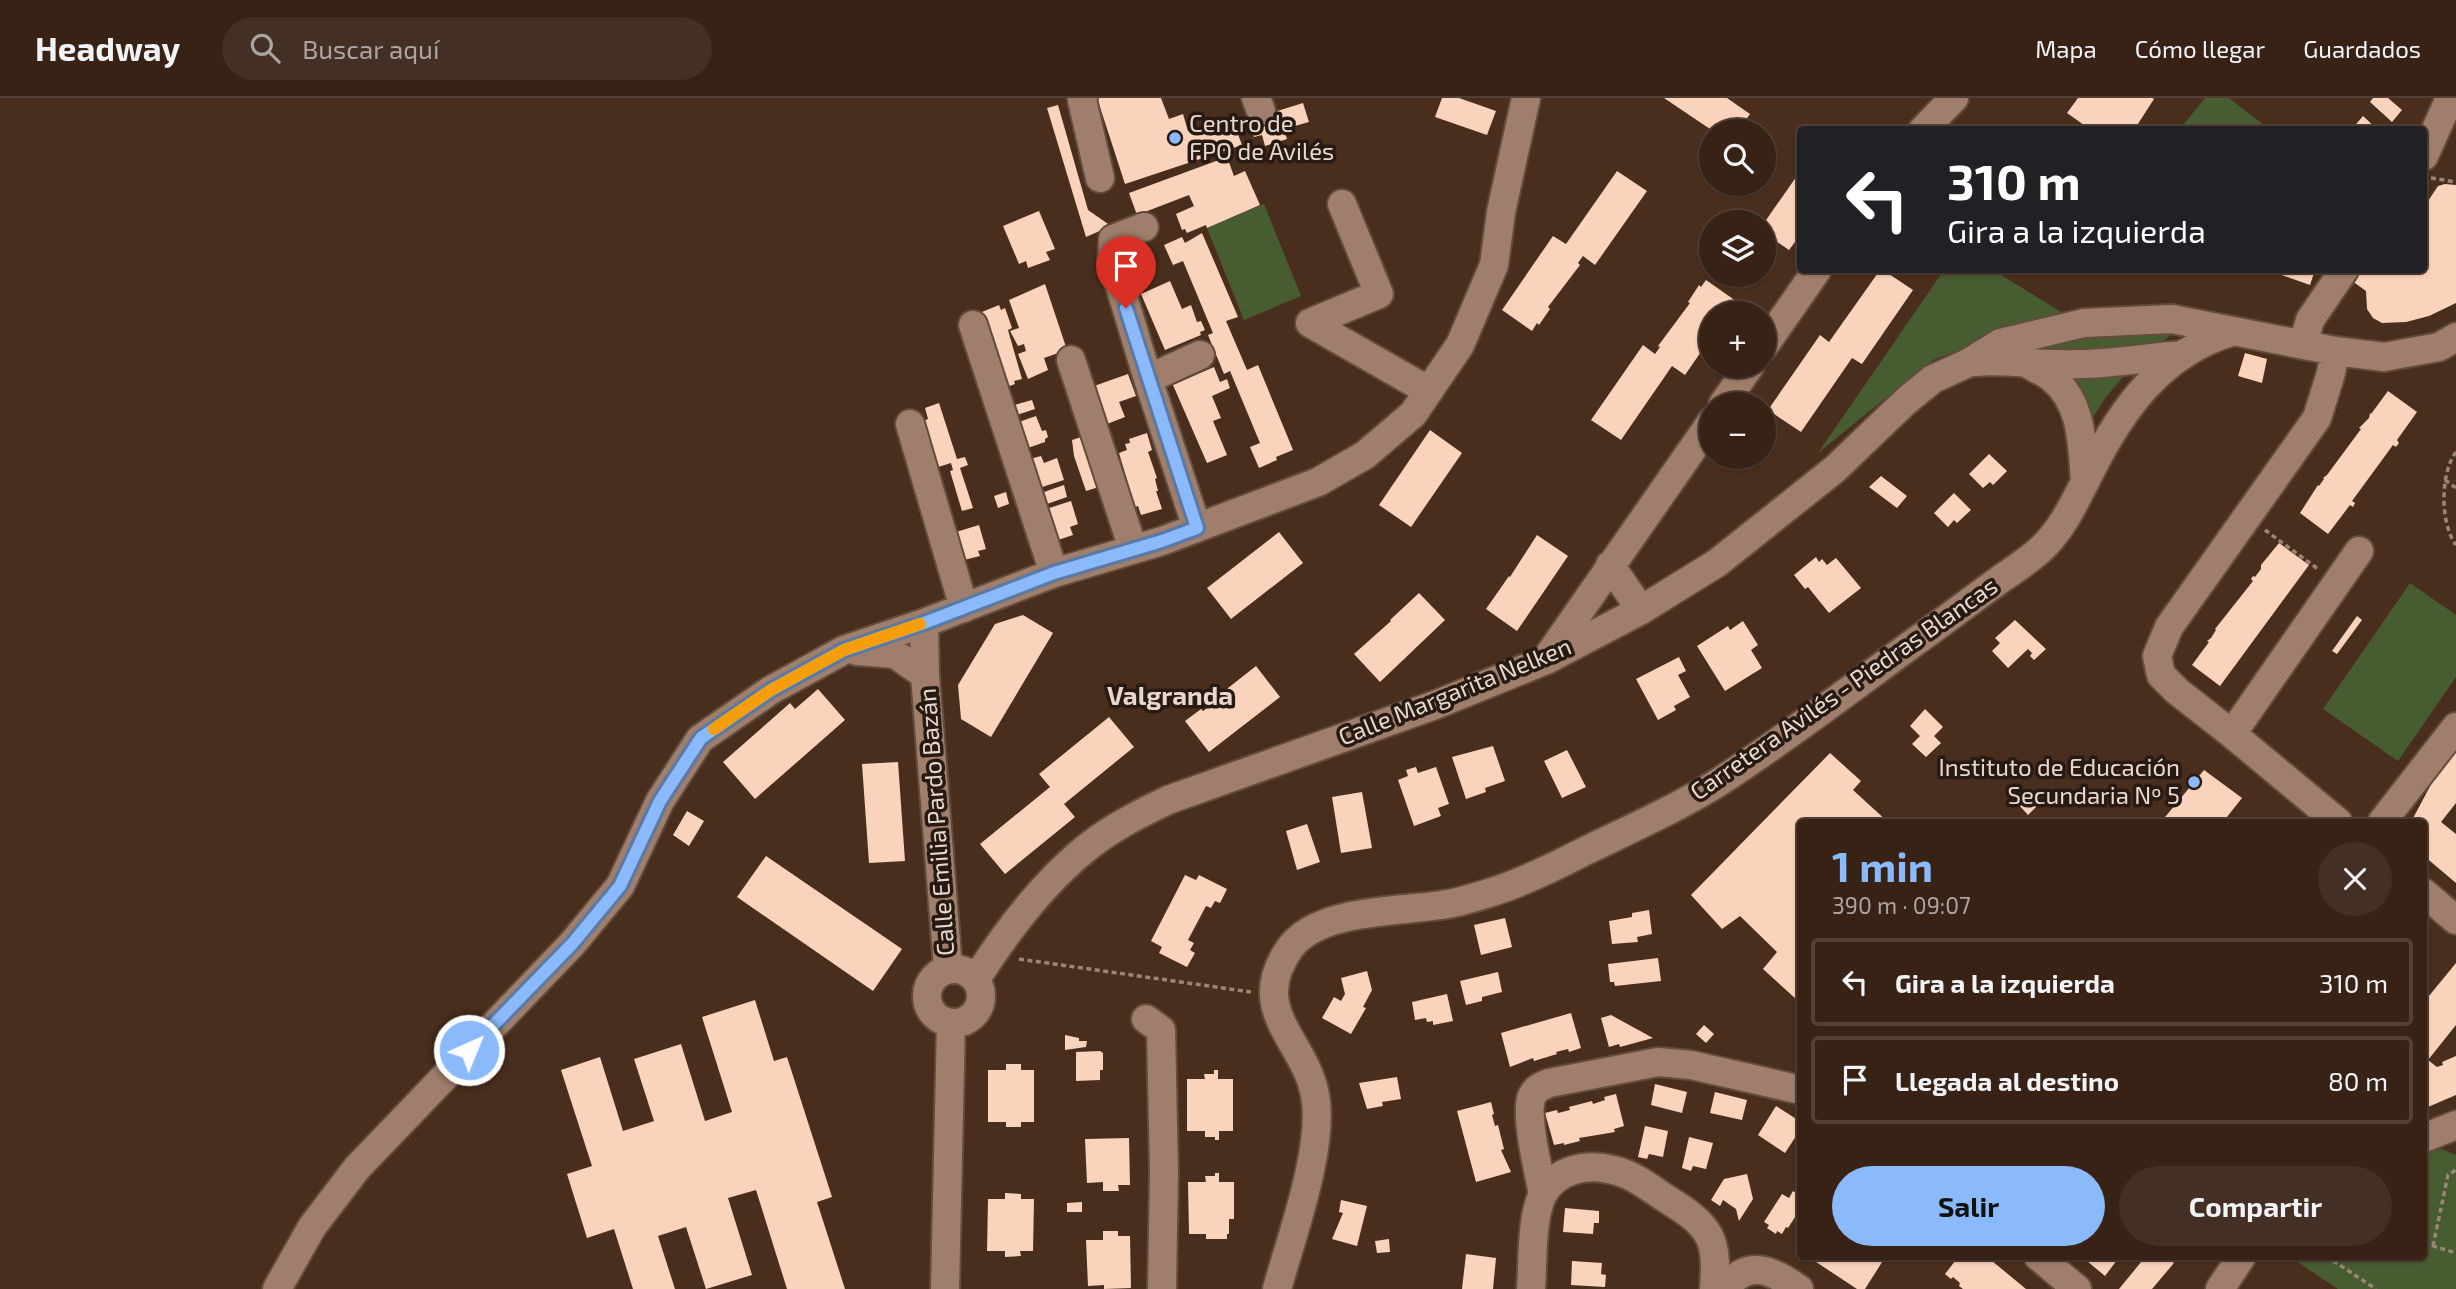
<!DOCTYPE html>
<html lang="es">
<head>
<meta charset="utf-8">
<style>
  :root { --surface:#382216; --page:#432f23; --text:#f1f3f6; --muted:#aba4a1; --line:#523f35; --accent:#8bbafc }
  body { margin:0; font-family:"Exo 2",sans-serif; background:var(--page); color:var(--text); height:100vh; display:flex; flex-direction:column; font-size:26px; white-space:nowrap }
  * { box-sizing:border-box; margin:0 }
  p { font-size:23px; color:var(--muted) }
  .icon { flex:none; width:38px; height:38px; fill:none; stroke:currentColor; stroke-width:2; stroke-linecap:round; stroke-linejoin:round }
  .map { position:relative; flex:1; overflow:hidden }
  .sheet { position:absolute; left:1797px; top:721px; width:630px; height:441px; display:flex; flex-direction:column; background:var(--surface); border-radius:7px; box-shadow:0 2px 5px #0004,0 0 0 2px var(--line) }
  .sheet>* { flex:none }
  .top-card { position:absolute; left:1797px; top:28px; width:630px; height:147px; border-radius:7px; box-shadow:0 2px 5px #0004,0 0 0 2px var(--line); background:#202124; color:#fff; overflow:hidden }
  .fabs { position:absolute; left:1699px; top:21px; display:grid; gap:14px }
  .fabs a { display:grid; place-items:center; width:77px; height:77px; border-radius:50%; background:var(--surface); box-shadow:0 2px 5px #0004,0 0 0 2px var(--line); font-size:35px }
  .pin { position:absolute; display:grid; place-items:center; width:60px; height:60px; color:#fff; margin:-72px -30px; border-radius:50% 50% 50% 0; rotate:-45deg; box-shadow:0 0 7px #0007 }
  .pin .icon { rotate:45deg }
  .me { position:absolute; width:77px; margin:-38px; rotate:44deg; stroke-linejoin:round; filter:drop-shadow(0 0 5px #0008) }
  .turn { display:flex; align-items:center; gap:24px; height:147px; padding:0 35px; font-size:32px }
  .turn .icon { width:91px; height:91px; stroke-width:2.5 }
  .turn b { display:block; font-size:49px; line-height:60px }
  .round { display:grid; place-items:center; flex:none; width:74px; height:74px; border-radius:37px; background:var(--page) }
  .headline { display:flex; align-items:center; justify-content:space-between; height:119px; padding:0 35px }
  h1 { font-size:42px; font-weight:700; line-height:52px; color:var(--accent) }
  .action { display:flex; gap:14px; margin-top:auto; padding:14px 35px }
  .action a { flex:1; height:80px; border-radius:42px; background:var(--accent); color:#111; font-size:28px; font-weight:700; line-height:80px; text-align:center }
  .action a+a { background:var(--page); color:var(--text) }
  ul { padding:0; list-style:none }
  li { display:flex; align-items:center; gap:21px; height:88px; margin:0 14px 10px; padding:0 21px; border:4px solid var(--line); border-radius:7px }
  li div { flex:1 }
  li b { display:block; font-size:26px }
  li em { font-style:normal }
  header { display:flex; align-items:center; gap:42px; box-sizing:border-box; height:98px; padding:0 35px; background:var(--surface); border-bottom:2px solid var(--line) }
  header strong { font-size:33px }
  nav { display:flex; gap:38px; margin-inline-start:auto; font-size:24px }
  .search { width:490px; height:63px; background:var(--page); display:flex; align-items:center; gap:18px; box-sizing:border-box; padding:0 24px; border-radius:38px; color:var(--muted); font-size:26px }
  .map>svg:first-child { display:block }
  .green { fill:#485c32 }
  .building { fill:#fad3bc }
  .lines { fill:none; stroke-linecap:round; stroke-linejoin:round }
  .minor-casing { stroke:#634c3d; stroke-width:32 }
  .path { stroke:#9b8577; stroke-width:3.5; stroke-dasharray:5 3.5; stroke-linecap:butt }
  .minor { stroke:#9f7f6b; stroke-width:28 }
  .route-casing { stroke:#5a79a4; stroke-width:18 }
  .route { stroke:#8bbafc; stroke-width:12 }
  .slow { stroke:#f59e0b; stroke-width:12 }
  .poi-dot { fill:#8bbafc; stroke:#271a12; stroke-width:2.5 }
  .labels { text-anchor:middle; stroke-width:7; stroke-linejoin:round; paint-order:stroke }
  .poi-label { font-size:24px; fill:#e8d7cc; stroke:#271a12; text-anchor:start }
  .street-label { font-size:24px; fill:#e8d7cc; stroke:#271a12 }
  .neighbourhood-label { font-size:26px; font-weight:bold; fill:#e8d7cc; stroke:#271a12 }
</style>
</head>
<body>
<header>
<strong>Headway</strong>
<div class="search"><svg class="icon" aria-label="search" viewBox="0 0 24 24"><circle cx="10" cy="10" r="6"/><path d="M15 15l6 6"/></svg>Buscar aquí</div>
<nav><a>Mapa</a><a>Cómo llegar</a><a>Guardados</a></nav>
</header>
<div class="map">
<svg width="2456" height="1191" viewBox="0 0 2456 1191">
  <rect width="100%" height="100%" fill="#4a2e1d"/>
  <path class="green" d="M2205 0H2229L2269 31H2180Z
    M1264 106 1301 198 1244 222 1207 130Z
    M1944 172H1993L2061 214 1933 262 1818 355Z
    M2179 230 2150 254 2013 258 2037 243Z
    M2130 271 2105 300 2087 329 2052 274Z
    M2410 485 2456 517V579L2398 663 2323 611Z
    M2442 1051 2456 1057V1191H2338L2290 1159 2424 1158V1057L2435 1052Z"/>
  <path class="building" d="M1097 0H1161L1169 21 1183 16 1188 33 1232 20 1242 47 1125 86Z
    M1442 0H1459L1496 13 1487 37 1435 19Z
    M1664 0H1727L1750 16 1738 33H1713Z
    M2078 0H2152L2154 1 2134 32H2091L2067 15Z
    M2373 0H2388L2402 12 2392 24 2370 4Z
    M1303 5 1309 24 1284 31 1287 41 1265 48 1262 37 1254 39 1248 22Z
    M1058 7 1088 112 1111 128 1086 139 1047 10Z
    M2363 18 2378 32H2351Z
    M1227 59 1234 78 1245 73 1260 107 1207 130 1206 127 1187 135 1185 131 1182 132 1176 116 1194 108 1189 97 1137 117 1129 95Z
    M1801 72V136L1789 152 1764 135V125Z
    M1617 73 1647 93 1595 167 1583 158 1578 165 1580 167 1548 209 1550 211 1539 227 1537 225 1532 233 1502 212 1553 138 1566 146Z
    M2445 86 2456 87V205L2429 218 2406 224 2382 225 2373 220 2367 211 2366 193 2352 183 2360 172H2424V109L2438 88Z
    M1039 113 1055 151 1046 154 1050 162 1028 170 1026 163 1019 166 1003 128Z
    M1202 135 1238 219 1226 223 1247 272 1258 267 1293 352 1276 359 1277 362 1259 370 1250 349 1260 345 1230 273 1224 276 1208 237 1213 235 1183 163 1173 167 1164 147 1182 139 1185 145Z
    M1880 172H1883L1913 192 1862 266 1852 260 1801 334 1768 312 1820 237 1829 244Z
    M2280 172H2315L2310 187 2279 176Z
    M1706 182 1736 203 1727 215H1712V238L1685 277 1672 268 1621 342 1591 322 1643 247 1655 256 1660 249 1658 248 1690 205 1688 204 1699 187 1701 189Z
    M1170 183 1182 211 1191 207 1197 224 1201 223 1205 232 1200 234 1201 237 1165 252 1141 196Z
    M1045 186 1067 252 1044 260 1048 272 1028 281 1018 256 1026 253 1024 246 1018 248 1010 233 1019 230 1009 202Z
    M999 207 1001 212 1005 210 1012 230 1008 232 1022 281 1014 283 1015 286 1002 291 977 216Z
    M2245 255 2267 261 2262 285 2238 278Z
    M1214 269 1220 284 1227 281 1230 290 1212 298 1221 320 1213 323 1227 357 1207 365 1173 287Z
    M1128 276 1136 298 1119 304 1125 319 1107 326 1094 288Z
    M2388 293 2417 314 2397 342 2399 345 2396 349 2393 347 2352 403 2355 405 2353 409 2350 407 2328 436 2300 415 2318 387 2319 388 2324 381 2323 380 2327 377 2361 331 2359 330 2369 320 2370 315 2371 316Z
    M1032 302 1035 311 1014 318 1011 308Z
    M939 305 957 361 965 359 968 367 960 370 973 410 962 413 950 373 953 372 951 365 935 370 921 324 928 321 925 310Z
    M1036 318 1042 333 1046 332 1048 339 1045 341V344L1022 352 1013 326Z
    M1430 332 1462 355 1411 429 1379 407Z
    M1093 335 1109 386 1086 393 1074 358 1072 342Z
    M1147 335 1152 352 1148 354 1157 380 1155 381 1158 393H1156L1162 411 1141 417 1138 408 1135 409 1119 355 1127 352 1125 346 1130 345 1129 341Z
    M1989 356 2007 373 1993 387 1990 384 1983 390 1969 376Z
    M1041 358 1044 365 1057 360 1064 382 1039 390 1030 361Z
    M1881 378 1907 398 1897 410 1869 389Z
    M1064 387 1067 399 1047 406 1044 394Z
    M1006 394 1009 406 998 410 994 398Z
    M1954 395 1971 412 1957 425 1954 422 1948 429 1934 415Z
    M1071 403 1078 426 1070 429 1073 437 1052 444 1043 412Z
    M979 427 986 451 978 453 980 458 964 462 956 434Z
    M1279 434 1303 465 1231 521 1207 490Z
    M1537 437 1568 458 1517 533 1486 511 1509 478 1510 479Z
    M2279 445 2309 467 2220 588 2192 567 2209 544 2207 543 2211 540 2216 532 2215 531 2253 483 2251 481 2253 478 2255 479 2261 471V467Z
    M1816 459 1819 464 1822 461 1827 467 1836 460 1861 490 1829 515 1808 489 1805 491 1794 477Z
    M1419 495 1445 522 1380 584 1354 556 1391 523 1390 522Z
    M1023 517 1053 535 991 639 961 621 958 587 995 526Z
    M2357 518 2362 522 2337 556 2332 553Z
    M2015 522 2046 551 2034 562 2030 558 2032 555 2028 551 2008 570 1992 553 2000 545 1995 540Z
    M1743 523 1758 547 1751 552 1762 570 1725 593 1697 548 1728 528 1730 532Z
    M1679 559 1686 573 1678 577 1690 599 1674 608 1676 612 1658 622 1636 581Z
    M1256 568 1280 599 1209 654 1185 623 1201 611 1203 613 1211 607 1209 605Z
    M818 591 845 622 755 701 723 664 790 605 795 611Z
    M1925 611 1943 629 1934 638 1941 645 1926 659 1912 646 1920 638 1910 628Z
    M1109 619 1134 649 1064 706 1075 719 1005 776 980 746 1050 689 1039 676Z
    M1493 648 1505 683 1485 690 1486 694 1466 701 1452 659Z
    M2456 649V705L2441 724 2456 736V785L2424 758V724H2411L2435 679Z
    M1567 652 1586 689 1562 700 1544 663Z
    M1830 655 1861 683 1853 692 1888 724H1801V896L1796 901 1763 871 1777 854 1740 818 1722 831 1691 797Z
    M898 664 905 763 869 765 862 666Z
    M1416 669 1418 675 1436 669 1449 706 1438 710 1441 718 1414 728 1398 682 1408 678 1406 672Z
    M2204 672 2242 700 2223 724H2161Z
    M2018 689 2036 709 2028 717 2009 696Z
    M1362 694 1372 750 1341 755 1332 699Z
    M687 713 704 723 689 748 673 737Z
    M1307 726 1320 764 1297 772 1286 733Z
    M766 758 902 851 873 893 737 799Z
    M1185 777 1196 782 1199 777 1227 791 1220 805 1215 803 1211 810 1206 808 1188 842 1194 845 1190 852 1195 855 1187 869 1159 855 1162 849 1151 843Z
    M1649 812 1652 836 1637 839 1638 844 1612 846 1609 823 1632 819V815Z
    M1505 820 1512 849 1481 857 1474 827Z
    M1658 860 1661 883 1615 888 1614 884H1610L1608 866Z
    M2456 865V927L2428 962 2437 969 2443 967 2442 964 2456 958V997L2428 1009 2424 1005V904Z
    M1367 873 1372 892 1363 909 1366 910 1351 936 1322 920 1334 899 1341 903 1345 896 1341 880Z
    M1498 874 1502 894 1482 899V903L1466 907 1460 883Z
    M1447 896 1453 923 1433 927V923L1427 924 1426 920 1415 922 1412 904Z
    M755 902 774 963 787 959 832 1099 817 1104 845 1191H787L756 1092 728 1100 752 1177 706 1191 686 1129 658 1138 675 1191H633L614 1131 587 1140 567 1076 592 1068 561 972 600 959 623 1033 654 1023 634 961 681 946 705 1023 732 1014 702 919Z
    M1571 915 1581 950 1569 954 1568 951 1556 954 1557 956 1534 963 1533 960 1510 969 1501 935Z
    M1611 917 1653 940 1620 949 1619 946 1609 949 1601 920Z
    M1704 927 1714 936 1706 945 1696 936Z
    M1065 937 1079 940V943H1087L1086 949 1065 952Z
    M1100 953 1103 955V972H1100V982L1076 983V954Z
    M1006 966H1021V972H1034V1024H1021V1029H1006V1024H988V972H1006Z
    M1214 972H1218V981H1233V1033H1219V1042H1215V1039H1205V1033H1187V981H1205L1204 976H1214Z
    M1397 979 1401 1001 1382 1004 1383 1008 1367 1011 1359 985Z
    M1655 986 1687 994 1682 1015 1651 1007Z
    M1715 994 1747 1002 1742 1022 1710 1015Z
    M1616 996 1624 1028 1614 1031 1615 1034 1579 1040 1580 1043 1564 1047V1045L1554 1047 1545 1015 1557 1012 1558 1015 1570 1012 1569 1009 1592 1003 1593 1006 1605 1002 1604 999Z
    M1491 1004 1494 1016 1492 1017 1495 1028 1498 1027 1504 1051 1501 1052 1511 1074 1476 1084 1457 1013Z
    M1776 1008 1801 1024 1800 1032 1785 1055 1758 1037Z
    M1645 1028 1668 1033 1663 1059 1649 1056 1647 1061 1638 1059Z
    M1689 1039 1713 1045 1706 1071 1693 1068 1691 1073 1682 1070Z
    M1129 1040 1130 1087H1118L1119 1093H1103V1084L1087 1085 1085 1041Z
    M1215 1075H1219V1084H1234V1121H1229V1136H1227V1141H1206V1136H1189L1188 1084H1206L1205 1078H1215Z
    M1747 1076 1753 1101 1739 1123 1736 1111 1723 1102 1720 1108 1711 1102 1724 1081Z
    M1793 1093 1801 1098V1106L1795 1115 1797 1116 1788 1130 1786 1129 1782 1136 1777 1133 1776 1136 1767 1130 1769 1127 1764 1124 1782 1096 1789 1100Z
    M1005 1095 1021 1096V1101H1034L1033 1153H1020L1021 1158 1005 1159V1153H987L988 1101H1005Z
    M1341 1102 1367 1108 1357 1148 1332 1141 1343 1115 1339 1114Z
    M1082 1104V1114H1067V1105Z
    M1565 1110 1599 1113V1125H1594L1593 1136 1563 1134Z
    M1103 1133H1118V1138H1130L1131 1190 1104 1191V1187L1088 1188 1086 1142H1103Z
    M1389 1141 1390 1154 1377 1155 1375 1143Z
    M1466 1156 1496 1160 1493 1191H1462Z
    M1807 1158H1880L1884 1161 1865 1191H1857Z
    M1959 1158H1986L2026 1191H1963L1959 1188 1960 1185 1953 1179 1951 1181 1945 1176Z
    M2081 1158H2120L2105 1178Z
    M2146 1158H2166L2174 1165 2152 1191H2119Z
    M1572 1163 1602 1165 1601 1176 1606 1177 1605 1189 1571 1187Z"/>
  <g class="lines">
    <g class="minor-casing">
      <path id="minor" d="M1083 0 1082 2 1100 80
        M1256 0 1261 13
        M1923 32 1954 0
        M2424 58 2450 0
        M1342 106 1379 196 1310 225 1429 293
        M1144 129 1113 141 1112 162 1148 281
        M973 227 1054 475
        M2303 247 2310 222 2344 172
        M1764 248 1817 172
        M1071 262 1133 451
        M1974 264C2002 261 2029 266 2057 266 2099 268 2141 260 2183 257
        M2028 266C2035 270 2044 274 2052 280 2083 305 2082 347 2085 383
        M1723 306 1750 268
        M910 326 964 510
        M1197 430 1148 281 1200 257
        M1610 467 1641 512
        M924 525 925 577 948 870
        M857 553 895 556 925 577
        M1549 557 1712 323
        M2232 636 2177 593 2161 577 2157 558 2169 529 2317 320 2331 275 2335 253
        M2338 724 2232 636 2359 453
        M2382 724 2456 629
        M2424 795 2456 822
        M927 898a27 27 0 1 1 54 0a27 27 0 1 1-54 0Z
        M976 881C1006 834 1041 787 1084 752 1109 731 1139 716 1168 702L1435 607 1546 562 1641 512 1717 465 1835 371 1907 302 1933 281 1968 265 2000 245 2084 225 2172 221 2335 253 2384 259 2439 249 2456 239
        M1146 921 1161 932 1164 1074 1162 1191
        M2424 1040 2456 1027
        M1543 1096C1539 1075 1524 1016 1532 998 1536 990 1542 988 1549 985L1658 964 1691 967 1801 992
        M2038 1158 2077 1191
        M277 1191 312 1129 357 1070 572 846 620 788 660 703 700 641 771 592 844 552 924 525 1054 475 1162 443 1318 384 1365 357 1413 316 1460 247 1494 167 1501 114 1526 0
        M945 1191 951 925
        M1277 1191C1291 1140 1325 1048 1315 997 1305 942 1246 912 1290 850 1318 811 1397 814 1441 807 1458 805 1476 799 1492 794 1524 784 1554 769 1583 754 1628 732 1676 711 1719 684 1785 641 1848 593 1912 546 1940 526 1969 504 1998 483 2012 473 2028 463 2041 451 2063 431 2076 401 2090 374 2121 312 2161 255 2231 234
        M1531 1191C1533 1164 1531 1119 1543 1096 1557 1071 1587 1065 1613 1072 1632 1076 1649 1089 1665 1100 1681 1110 1700 1121 1709 1138 1717 1153 1715 1175 1714 1191
        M1725 1191C1748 1159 1773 1173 1799 1191
        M2220 1191 2242 1158"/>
    </g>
    <path class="path" d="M2431 80 2456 84
      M2456 354C2440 375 2440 426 2456 447
      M2445 382 2456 390
      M2265 432 2318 471
      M1019 861 1251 894
      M2424 1145 2456 1155
      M2433 1148 2448 1077 2456 1072
      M2326 1158 2376 1191"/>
    <use href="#minor" class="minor"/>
  </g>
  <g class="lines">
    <g class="route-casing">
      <path id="route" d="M469 952 572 846 620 788 660 703 701 640 771 592 844 552 924 525 1054 475 1162 443 1197 430 1126 210"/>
    </g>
    <use href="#route" class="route"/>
    <path class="slow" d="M714 631 771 592 844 552 920 526"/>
  </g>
  <g class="poi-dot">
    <circle cx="1175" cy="40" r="7"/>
    <circle cx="2194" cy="684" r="7"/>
  </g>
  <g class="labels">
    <g class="poi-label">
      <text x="1189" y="34">Centro de<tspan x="1189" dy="28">FPO de Avilés</tspan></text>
      <text x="2180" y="678" text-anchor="end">Instituto de Educación<tspan x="2180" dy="28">Secundaria Nº 5</tspan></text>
    </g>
    <g class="street-label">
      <text transform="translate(1844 591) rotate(-35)" y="8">Carretera Avilés - Piedras Blancas</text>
      <text transform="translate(1455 594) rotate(-22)" y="8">Calle Margarita Nelken</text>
      <text transform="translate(937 724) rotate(-94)" y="8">Calle Emilia Pardo Bazán</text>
    </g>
    <g class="neighbourhood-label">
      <text x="1170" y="607">Valgranda</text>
    </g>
  </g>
</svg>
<div class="fabs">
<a><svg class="icon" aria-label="search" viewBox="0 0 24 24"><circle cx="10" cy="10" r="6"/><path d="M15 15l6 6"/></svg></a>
<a><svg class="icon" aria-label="layers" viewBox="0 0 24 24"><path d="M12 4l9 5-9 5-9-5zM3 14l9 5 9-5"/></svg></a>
<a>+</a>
<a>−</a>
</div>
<div class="pin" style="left:1126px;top:210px;background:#d93025"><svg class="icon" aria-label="arrive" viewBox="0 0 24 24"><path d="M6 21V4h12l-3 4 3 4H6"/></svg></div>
<svg class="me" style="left:469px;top:952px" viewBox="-20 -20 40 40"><circle r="17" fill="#8bbafc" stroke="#fff" stroke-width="3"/><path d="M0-11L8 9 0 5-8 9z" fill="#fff"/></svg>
<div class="top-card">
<div class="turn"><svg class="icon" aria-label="left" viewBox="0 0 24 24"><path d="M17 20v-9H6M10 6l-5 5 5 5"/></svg><div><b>310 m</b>Gira a la izquierda</div></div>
</div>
<section class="sheet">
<div class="headline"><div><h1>1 min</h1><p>390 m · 09:07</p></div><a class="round"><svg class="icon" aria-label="close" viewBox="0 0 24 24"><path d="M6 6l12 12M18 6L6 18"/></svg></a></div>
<ul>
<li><svg class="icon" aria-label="left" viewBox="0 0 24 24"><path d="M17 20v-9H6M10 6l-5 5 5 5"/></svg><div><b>Gira a la izquierda</b></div><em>310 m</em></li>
<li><svg class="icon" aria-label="arrive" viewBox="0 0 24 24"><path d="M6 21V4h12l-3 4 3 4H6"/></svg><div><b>Llegada al destino</b></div><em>80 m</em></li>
</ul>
<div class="action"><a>Salir</a><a>Compartir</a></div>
</section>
</div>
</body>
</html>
